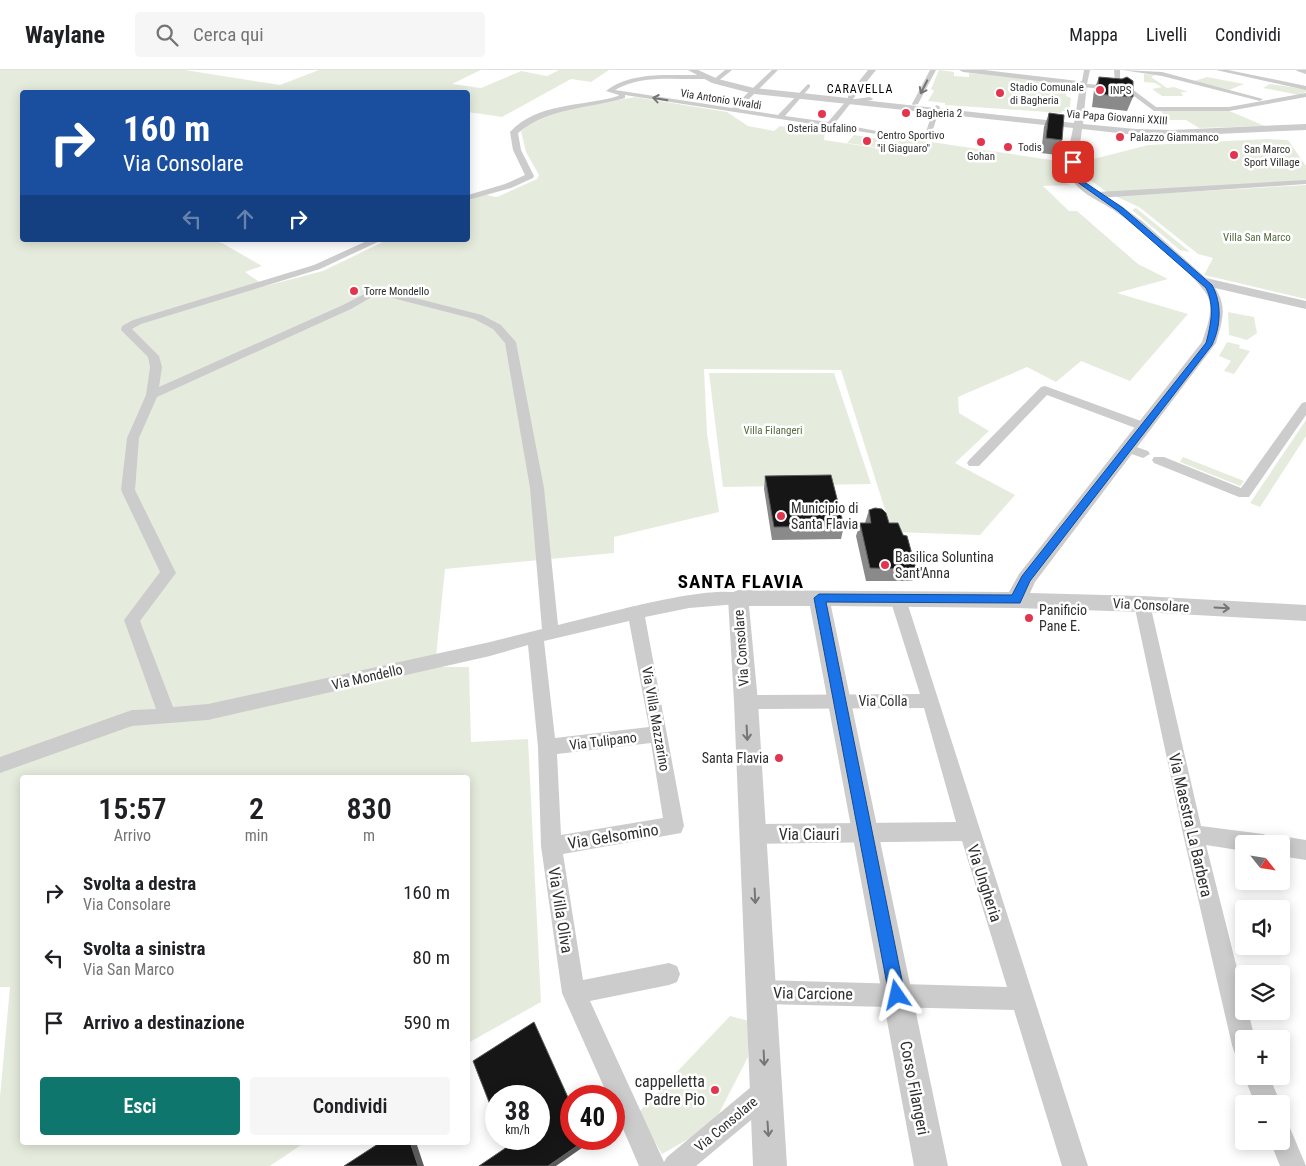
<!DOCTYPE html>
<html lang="it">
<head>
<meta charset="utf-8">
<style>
  :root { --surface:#fff; --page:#f6f6f6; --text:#202124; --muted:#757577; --line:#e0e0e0; --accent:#0f766e }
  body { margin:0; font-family:"Roboto Condensed",sans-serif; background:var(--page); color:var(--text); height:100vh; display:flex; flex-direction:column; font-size:19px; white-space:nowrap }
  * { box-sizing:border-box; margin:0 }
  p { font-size:16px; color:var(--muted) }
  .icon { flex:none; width:28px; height:28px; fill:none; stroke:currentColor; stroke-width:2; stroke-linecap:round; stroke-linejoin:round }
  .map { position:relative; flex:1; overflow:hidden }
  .side { position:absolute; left:20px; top:705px; width:450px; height:370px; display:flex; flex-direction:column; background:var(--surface); border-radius:5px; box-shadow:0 2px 12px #0003 }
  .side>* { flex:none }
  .top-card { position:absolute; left:20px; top:20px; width:450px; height:152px; border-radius:5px; box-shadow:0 2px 12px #0003; background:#1a4fa0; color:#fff; overflow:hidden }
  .needle { width:32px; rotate:120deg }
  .buttons { position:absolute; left:1235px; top:765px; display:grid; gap:10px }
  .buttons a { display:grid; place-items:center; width:55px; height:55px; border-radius:5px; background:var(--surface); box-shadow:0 2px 12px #0003; font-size:25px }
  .speed { position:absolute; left:485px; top:1015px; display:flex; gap:10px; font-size:25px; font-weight:700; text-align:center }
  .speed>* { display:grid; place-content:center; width:65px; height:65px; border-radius:50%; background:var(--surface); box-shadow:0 2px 12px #0003; line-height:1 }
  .speed small { font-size:12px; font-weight:400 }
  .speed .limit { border:8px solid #d22; background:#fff; color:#111 }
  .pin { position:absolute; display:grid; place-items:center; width:42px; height:42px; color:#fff; margin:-21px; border-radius:10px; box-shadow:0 2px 8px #0006 }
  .me { position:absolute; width:55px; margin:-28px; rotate:349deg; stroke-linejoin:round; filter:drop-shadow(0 0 4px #0008) }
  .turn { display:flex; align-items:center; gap:18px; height:105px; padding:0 20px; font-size:22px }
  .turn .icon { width:65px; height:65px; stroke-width:2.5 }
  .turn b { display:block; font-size:35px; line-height:42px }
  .lanes { display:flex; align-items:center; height:48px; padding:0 20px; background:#0003; justify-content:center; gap:25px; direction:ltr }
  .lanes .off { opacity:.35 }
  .eta { display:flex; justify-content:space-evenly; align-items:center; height:85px; text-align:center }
  .eta b { font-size:30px; font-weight:600; line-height:35px }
  .action { display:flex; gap:10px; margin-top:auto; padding:10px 20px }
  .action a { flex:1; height:58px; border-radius:5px; background:var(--accent); color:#fff; font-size:20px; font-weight:600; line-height:58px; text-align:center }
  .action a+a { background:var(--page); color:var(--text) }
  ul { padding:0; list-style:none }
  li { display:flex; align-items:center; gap:15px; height:65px; padding:0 20px }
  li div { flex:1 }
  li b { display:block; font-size:19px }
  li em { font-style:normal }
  header { display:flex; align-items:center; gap:30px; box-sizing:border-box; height:70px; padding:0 25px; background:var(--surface); border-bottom:1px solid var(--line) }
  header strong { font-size:24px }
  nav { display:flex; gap:28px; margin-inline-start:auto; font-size:18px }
  .search { width:350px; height:45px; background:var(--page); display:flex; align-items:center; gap:12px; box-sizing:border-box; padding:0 18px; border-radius:5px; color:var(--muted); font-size:19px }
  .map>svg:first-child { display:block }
  .green { fill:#e6ecdd }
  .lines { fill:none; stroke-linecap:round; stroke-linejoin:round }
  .minor { fill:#ccc; fill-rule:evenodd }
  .tertiary { fill:#ccc; fill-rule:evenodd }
  .wall { fill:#8a8a8a }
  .shaded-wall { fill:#5c5c5c }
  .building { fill:#161616; stroke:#5c5c5c }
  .oneway { stroke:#767676 }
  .route { fill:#1a73e8; stroke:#114b97 }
  .poi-dot { fill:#e1364d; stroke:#fff; stroke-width:2 }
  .labels { text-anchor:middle; stroke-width:5; stroke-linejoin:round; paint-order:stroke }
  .far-poi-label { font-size:11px; fill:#2f2f2f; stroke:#fff; text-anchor:start }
  .far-street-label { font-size:11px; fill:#2f2f2f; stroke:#fff }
  .far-park-label { font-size:11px; fill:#556a3d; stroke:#fff }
  .far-neighbourhood-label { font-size:12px; letter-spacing:1px; fill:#000; stroke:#fff }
  .poi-label { font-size:14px; fill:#2f2f2f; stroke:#fff; text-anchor:start }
  .street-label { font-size:14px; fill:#2f2f2f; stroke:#fff }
  .near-street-label { font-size:16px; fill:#2f2f2f; stroke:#fff }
  .near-poi-label { font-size:16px; fill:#2f2f2f; stroke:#fff; text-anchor:end }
  .district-label { font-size:19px; font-weight:bold; letter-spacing:1px; fill:#000; stroke:#fff }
</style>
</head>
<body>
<header>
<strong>Waylane</strong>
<div class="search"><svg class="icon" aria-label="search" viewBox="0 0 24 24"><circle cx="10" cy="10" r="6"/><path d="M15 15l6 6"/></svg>Cerca qui</div>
<nav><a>Mappa</a><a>Livelli</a><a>Condividi</a></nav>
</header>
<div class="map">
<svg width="1306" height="1096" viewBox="0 0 1306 1096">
  <rect width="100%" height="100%" fill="#fff"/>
  <path class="green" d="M0 0H185L280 15 319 0H481L452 14 481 18 521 1 547 6 559 0H609L591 12 571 9 502 47 468 42V22H22V170H208L222 173 262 196 245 202 265 216 323 201 387 170H468V131L482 124 497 127 537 109 539 105 526 82 521 61 536 48 552 42 635 27 727 42 748 56 774 61 780 56 825 63 824 70 890 80 898 67 1065 92 1062 111 1070 115 1043 116 1069 141H1077L1138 194 1168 209 1117 223 1188 244 1130 311 1081 291 1056 312 1027 297 958 327 959 343 989 361 955 393 1015 425 980 465 892 462 841 300 704 299 707 363 719 442 614 467V483L445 499 435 597H469L471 672 528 669 541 932 468 973V708H22V1072L304 1073 270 1096H0V1027L10 917H0Z
    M939 0 954 2V6L969 7V3L1068 13 1066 26 1071 28 1069 42 1062 41V43L945 35V33L928 31 934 21 931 19Z
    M1144 4 1155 5 1151 7 1167 18 1174 17 1188 22H1181L1183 26H1162L1152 19 1162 17 1155 13 1144 12Z
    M1207 7 1244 14 1229 20 1194 11Z
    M1270 14 1306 19V22L1299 25 1263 18Z
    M1227 40 1265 56 1199 58 1186 50H1170L1160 41Z
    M854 65 887 70 881 78 847 73Z
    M1267 69 1288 70 1306 96V111L1108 123 1081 103 1082 92 1148 75Z
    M1306 115V229L1204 205 1213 188 1198 184 1139 137 1115 126Z
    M1136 138 1190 182 1180 180 1132 140Z
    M1228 242 1254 247 1257 263 1247 270 1229 265Z
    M1227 272 1240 275 1239 278 1250 281 1234 304 1224 301 1231 291 1219 286Z
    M709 303H834L871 414 723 417Z
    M1306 350V366L1260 437 1250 433Z
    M1183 387 1239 409 1244 411 1240 416 1180 392Z
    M730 946 749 951 748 987 713 1055 662 1084 638 1043Z"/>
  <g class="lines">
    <path class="minor" d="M725 0H732L717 12H713V10Z
      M772 0H778L739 39 778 45 808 14 810 15V17L785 46 828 52 847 30 870 27 873 29 872 30 850 34 835 53 887 63 883 65 625 25V28C588 39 549 37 518 63L521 80 534 106 533 108 511 118 468 130V125L505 114 525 105 513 80 510 62C538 32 582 37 618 26L619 25 606 21C632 0 673 6 705 5L708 7 705 9C675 10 642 4 615 20L732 38Z
      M930 0H936L918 34 913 35 912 34Z
      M1084 0H1090L1087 14 1117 16 1120 18 1117 20 1081 17Z
      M1114 0H1120V10L1156 37H1229L1306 23V27L1229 41H1154L1115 12Z
      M1122 0 1162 2 1263 29 1260 31 1162 6Z
      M1216 0H1228L1306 16V20Z
      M1296 0H1306V4L1297 1Z
      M937 35 940 37 932 63 925 65 934 37Z
      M1306 110V114L1097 128 1093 125 1097 122Z
      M369 170H382L320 199 141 254 132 259 159 286 162 297 159 317 343 235 376 218 482 245 501 255 516 272 544 418 558 555C598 546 709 513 744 524L746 528 744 532 738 534 689 538 645 547 684 756 681 763 563 784 583 910 669 893 677 896 680 904 677 912 669 915 590 931 664 1092 667 1087 757 1012 766 1008 775 1012 779 1021 775 1030 696 1096H639L614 1038V1026H608L562 923 541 776 538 677 528 575 490 586 208 650 132 656 0 703V687L132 640 156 639 124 550 160 502 121 420 127 368 146 325 150 297 148 287 121 260 122 256 133 250 314 195ZM377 224 474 249 493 259 505 273 530 418 542 559 490 572 208 634 173 637 140 551 176 503 135 420 139 368 157 327 351 239ZM629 551 649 657 555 668 544 571ZM651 673 663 748 561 765 557 684Z
      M1045 316 1149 354 1151 357 1145 361 1141 360 1047 325 979 396H969L967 393 969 390 1041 317Z
      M1306 332V345L1249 427H1239L1154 393 1152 390 1154 387H1164L1241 418 1302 333Z
      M1128 374 1148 381 1150 384 1143 388 1123 381 1121 378Z
      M898 523 904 525 906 529 1088 1096H1062L1014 940 760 934 752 930 748 922 752 914 760 910 1007 917 962 771 752 774 745 771 742 764 745 757 752 754 956 752 924 638 746 639 740 637 737 632 740 627 746 625 920 624 890 529 892 525Z
      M1142 528 1148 530 1150 534 1201 756 1263 764 1270 767 1272 772 1274 769 1281 766 1306 770V790L1281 786V774H1244V781L1206 775 1244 926V941H1248L1255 969H1244V987L1235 984 1232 975 1183 764 1134 534 1136 530Z
      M1244 1006H1269L1281 1034H1255Z
      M1281 1054 1290 1058 1306 1096H1280L1270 1071H1281Z"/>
    <path class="tertiary" d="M688 0H698L718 9 754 18 848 28V25L868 0H876L853 29 1074 53 1080 16 963 2 959 0H984L1087 12 1083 54 1136 59 1172 60 1306 54V60L1172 66 1136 65 1082 59 1077 98 1082 109 1093 119 1120 135 1142 151 1206 208 1306 231V239L1215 218C1228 237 1222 252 1216 273L1035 512 1030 523 1142 526 1306 535V551L1142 542 1016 538 831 536 948 1096H914L810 536H749L758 632 787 1096H753L734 632 728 528 731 523 738 520 1009 522 1019 504 1202 272C1206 259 1214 241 1208 227 1200 208 1131 152 1112 139 1096 129 1076 122 1069 103 1064 91 1071 71 1073 58L754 24 712 13Z"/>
  </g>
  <path class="wall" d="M1099 7 1133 27 1127 41 1092 37 1094 20Z
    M1049 43 1062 70 1057 85 1041 83 1044 57Z
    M765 406 844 456 841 469 772 470 764 419Z
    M869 440 889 453 903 465 916 499 912 511H866L856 466 860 453H865Z"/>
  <path class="shaded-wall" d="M587 1069 589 1073 556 1096H548Z
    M410 1072H416L424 1096H418Z"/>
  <path class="building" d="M1099 7 1122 9 1127 7 1133 11V27L1097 24Z
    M1049 43 1064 45 1062 70 1046 68Z
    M831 405 844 456 774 457 765 406Z
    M875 438 882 439 886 443 889 453H898L903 465 907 466 916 499 870 498 860 453H871L869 440Z
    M534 952 571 1034V1069H587L548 1096H479L507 1077 504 1069H539V1026H496V1050L473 991Z
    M381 1072H410L418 1096H344Z"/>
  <defs><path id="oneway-shaft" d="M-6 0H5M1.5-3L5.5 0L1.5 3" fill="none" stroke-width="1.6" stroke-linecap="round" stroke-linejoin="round" transform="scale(1.25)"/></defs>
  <g class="oneway">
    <use href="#oneway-shaft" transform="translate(924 17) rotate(117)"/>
    <use href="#oneway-shaft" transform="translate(660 29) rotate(-171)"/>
    <use href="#oneway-shaft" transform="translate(1222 538) rotate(3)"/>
    <use href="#oneway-shaft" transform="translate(747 663) rotate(87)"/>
    <use href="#oneway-shaft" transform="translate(755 826) rotate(87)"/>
    <use href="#oneway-shaft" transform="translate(764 988) rotate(87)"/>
    <use href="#oneway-shaft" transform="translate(768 1059) rotate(86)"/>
  </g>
  <path class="route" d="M1071 91 1076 92 1074 98 1077 107 1123 138 1212 215C1222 233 1221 256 1212 275L1030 511 1020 533 826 532 905 925 903 931 897 933 891 931 889 925 814 528 819 524 1012 525 1022 506 1206 273C1211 254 1215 236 1206 218L1118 141 1073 109 1069 98Z"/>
  <g class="poi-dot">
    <circle cx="1100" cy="20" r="5"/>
    <circle cx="1000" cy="23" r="5"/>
    <circle cx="906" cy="43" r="5"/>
    <circle cx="822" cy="44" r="5"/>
    <circle cx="1120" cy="67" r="5"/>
    <circle cx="867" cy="71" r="5"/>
    <circle cx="981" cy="72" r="5"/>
    <circle cx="1008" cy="77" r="5"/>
    <circle cx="1234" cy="85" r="5"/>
    <circle cx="354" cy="221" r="5"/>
    <circle cx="781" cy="446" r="5"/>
    <circle cx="885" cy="495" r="5"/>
    <circle cx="1029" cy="548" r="5"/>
    <circle cx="779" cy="688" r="5"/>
    <circle cx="715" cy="1020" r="5"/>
  </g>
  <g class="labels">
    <g class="far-poi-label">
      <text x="1010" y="21">Stadio Comunale<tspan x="1010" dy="13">di Bagheria</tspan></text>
      <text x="1110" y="24">INPS</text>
      <text x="916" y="47">Bagheria 2</text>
      <text x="822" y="62" text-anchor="middle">Osteria Bufalino</text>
      <text x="877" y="69">Centro Sportivo<tspan x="877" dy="13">"il Giaguaro"</tspan></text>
      <text x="1130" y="71">Palazzo Giammanco</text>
      <text x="1018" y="81">Todis</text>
      <text x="1244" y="83">San Marco<tspan x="1244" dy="13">Sport Village</tspan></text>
      <text x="981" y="90" text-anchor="middle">Gohan</text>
      <text x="364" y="225">Torre Mondello</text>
    </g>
    <g class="far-street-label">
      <text transform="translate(721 29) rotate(9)" y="4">Via Antonio Vivaldi</text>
      <text transform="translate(1117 47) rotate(4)" y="4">Via Papa Giovanni XXIII</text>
    </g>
    <g class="far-park-label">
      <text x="1257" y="171">Villa San Marco</text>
      <text x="773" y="364">Villa Filangeri</text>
    </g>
    <g class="far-neighbourhood-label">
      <text x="860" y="23">CARAVELLA</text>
    </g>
    <g class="poi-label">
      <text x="791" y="443">Municipio di<tspan x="791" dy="16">Santa Flavia</tspan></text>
      <text x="895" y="492">Basilica Soluntina<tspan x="895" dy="16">Sant'Anna</tspan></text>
      <text x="1039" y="545">Panificio<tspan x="1039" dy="16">Pane E.</tspan></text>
      <text x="769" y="693" text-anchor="end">Santa Flavia</text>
    </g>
    <g class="street-label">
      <text transform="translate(1151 535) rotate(3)" y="5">Via Consolare</text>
      <text transform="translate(741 578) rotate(-94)" y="5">Via Consolare</text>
      <text transform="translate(367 607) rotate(-13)" y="5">Via Mondello</text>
      <text x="883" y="636">Via Colla</text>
      <text transform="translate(656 649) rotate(80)" y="5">Via Villa Mazzarino</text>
      <text transform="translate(603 671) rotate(-7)" y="5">Via Tulipano</text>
      <text transform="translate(726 1054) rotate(-40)" y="5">Via Consolare</text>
    </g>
    <g class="near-street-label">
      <text transform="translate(1191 755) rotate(77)" y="6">Via Maestra La Barbera</text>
      <text x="809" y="770">Via Ciauri</text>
      <text transform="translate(613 766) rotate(-9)" y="6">Via Gelsomino</text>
      <text transform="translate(985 813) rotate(72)" y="6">Via Ungheria</text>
      <text transform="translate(561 840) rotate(81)" y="6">Via Villa Oliva</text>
      <text transform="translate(813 923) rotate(1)" y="6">Via Carcione</text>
      <text transform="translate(915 1018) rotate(79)" y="6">Corso Filangeri</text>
    </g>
    <g class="near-poi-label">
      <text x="705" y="1017">cappelletta<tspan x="705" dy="18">Padre Pio</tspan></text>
    </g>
    <g class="district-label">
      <text x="741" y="518">SANTA FLAVIA</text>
    </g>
  </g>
</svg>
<div class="buttons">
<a><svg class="needle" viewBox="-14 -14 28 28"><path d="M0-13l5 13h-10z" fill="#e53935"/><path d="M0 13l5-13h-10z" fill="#757577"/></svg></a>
<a><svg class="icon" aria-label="sound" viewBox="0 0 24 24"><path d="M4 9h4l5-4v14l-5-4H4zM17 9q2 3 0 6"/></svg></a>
<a><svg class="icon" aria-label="layers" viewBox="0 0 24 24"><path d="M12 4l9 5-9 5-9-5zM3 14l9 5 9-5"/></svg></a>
<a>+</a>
<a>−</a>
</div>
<div class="speed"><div>38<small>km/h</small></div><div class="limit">40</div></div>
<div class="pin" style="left:1073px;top:92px;background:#d93025"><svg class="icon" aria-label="arrive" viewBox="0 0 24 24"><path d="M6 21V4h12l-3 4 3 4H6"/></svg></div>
<svg class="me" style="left:897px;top:925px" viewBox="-20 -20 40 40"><path d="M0-17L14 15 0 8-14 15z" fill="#1a73e8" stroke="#fff" stroke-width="4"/></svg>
<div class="top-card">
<div class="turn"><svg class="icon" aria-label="right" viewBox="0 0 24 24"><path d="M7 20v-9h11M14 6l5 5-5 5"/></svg><div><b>160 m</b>Via Consolare</div></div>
<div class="lanes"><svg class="icon off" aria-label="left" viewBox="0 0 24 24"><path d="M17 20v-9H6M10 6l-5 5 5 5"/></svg><svg class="icon off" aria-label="ahead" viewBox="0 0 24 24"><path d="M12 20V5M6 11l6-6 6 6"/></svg><svg class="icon" aria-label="right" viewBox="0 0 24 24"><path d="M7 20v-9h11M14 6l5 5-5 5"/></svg></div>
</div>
<section class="side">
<div class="eta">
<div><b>15:57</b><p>Arrivo</p></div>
<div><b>2</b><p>min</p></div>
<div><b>830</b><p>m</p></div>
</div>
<ul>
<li><svg class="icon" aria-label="right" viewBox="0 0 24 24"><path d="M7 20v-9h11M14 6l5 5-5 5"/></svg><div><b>Svolta a destra</b><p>Via Consolare</p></div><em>160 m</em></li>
<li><svg class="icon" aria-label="left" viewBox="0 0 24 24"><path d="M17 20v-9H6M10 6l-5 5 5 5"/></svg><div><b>Svolta a sinistra</b><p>Via San Marco</p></div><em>80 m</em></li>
<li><svg class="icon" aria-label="arrive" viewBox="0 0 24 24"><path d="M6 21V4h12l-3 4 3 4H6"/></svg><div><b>Arrivo a destinazione</b></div><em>590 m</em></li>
</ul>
<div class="action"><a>Esci</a><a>Condividi</a></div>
</section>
</div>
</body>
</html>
